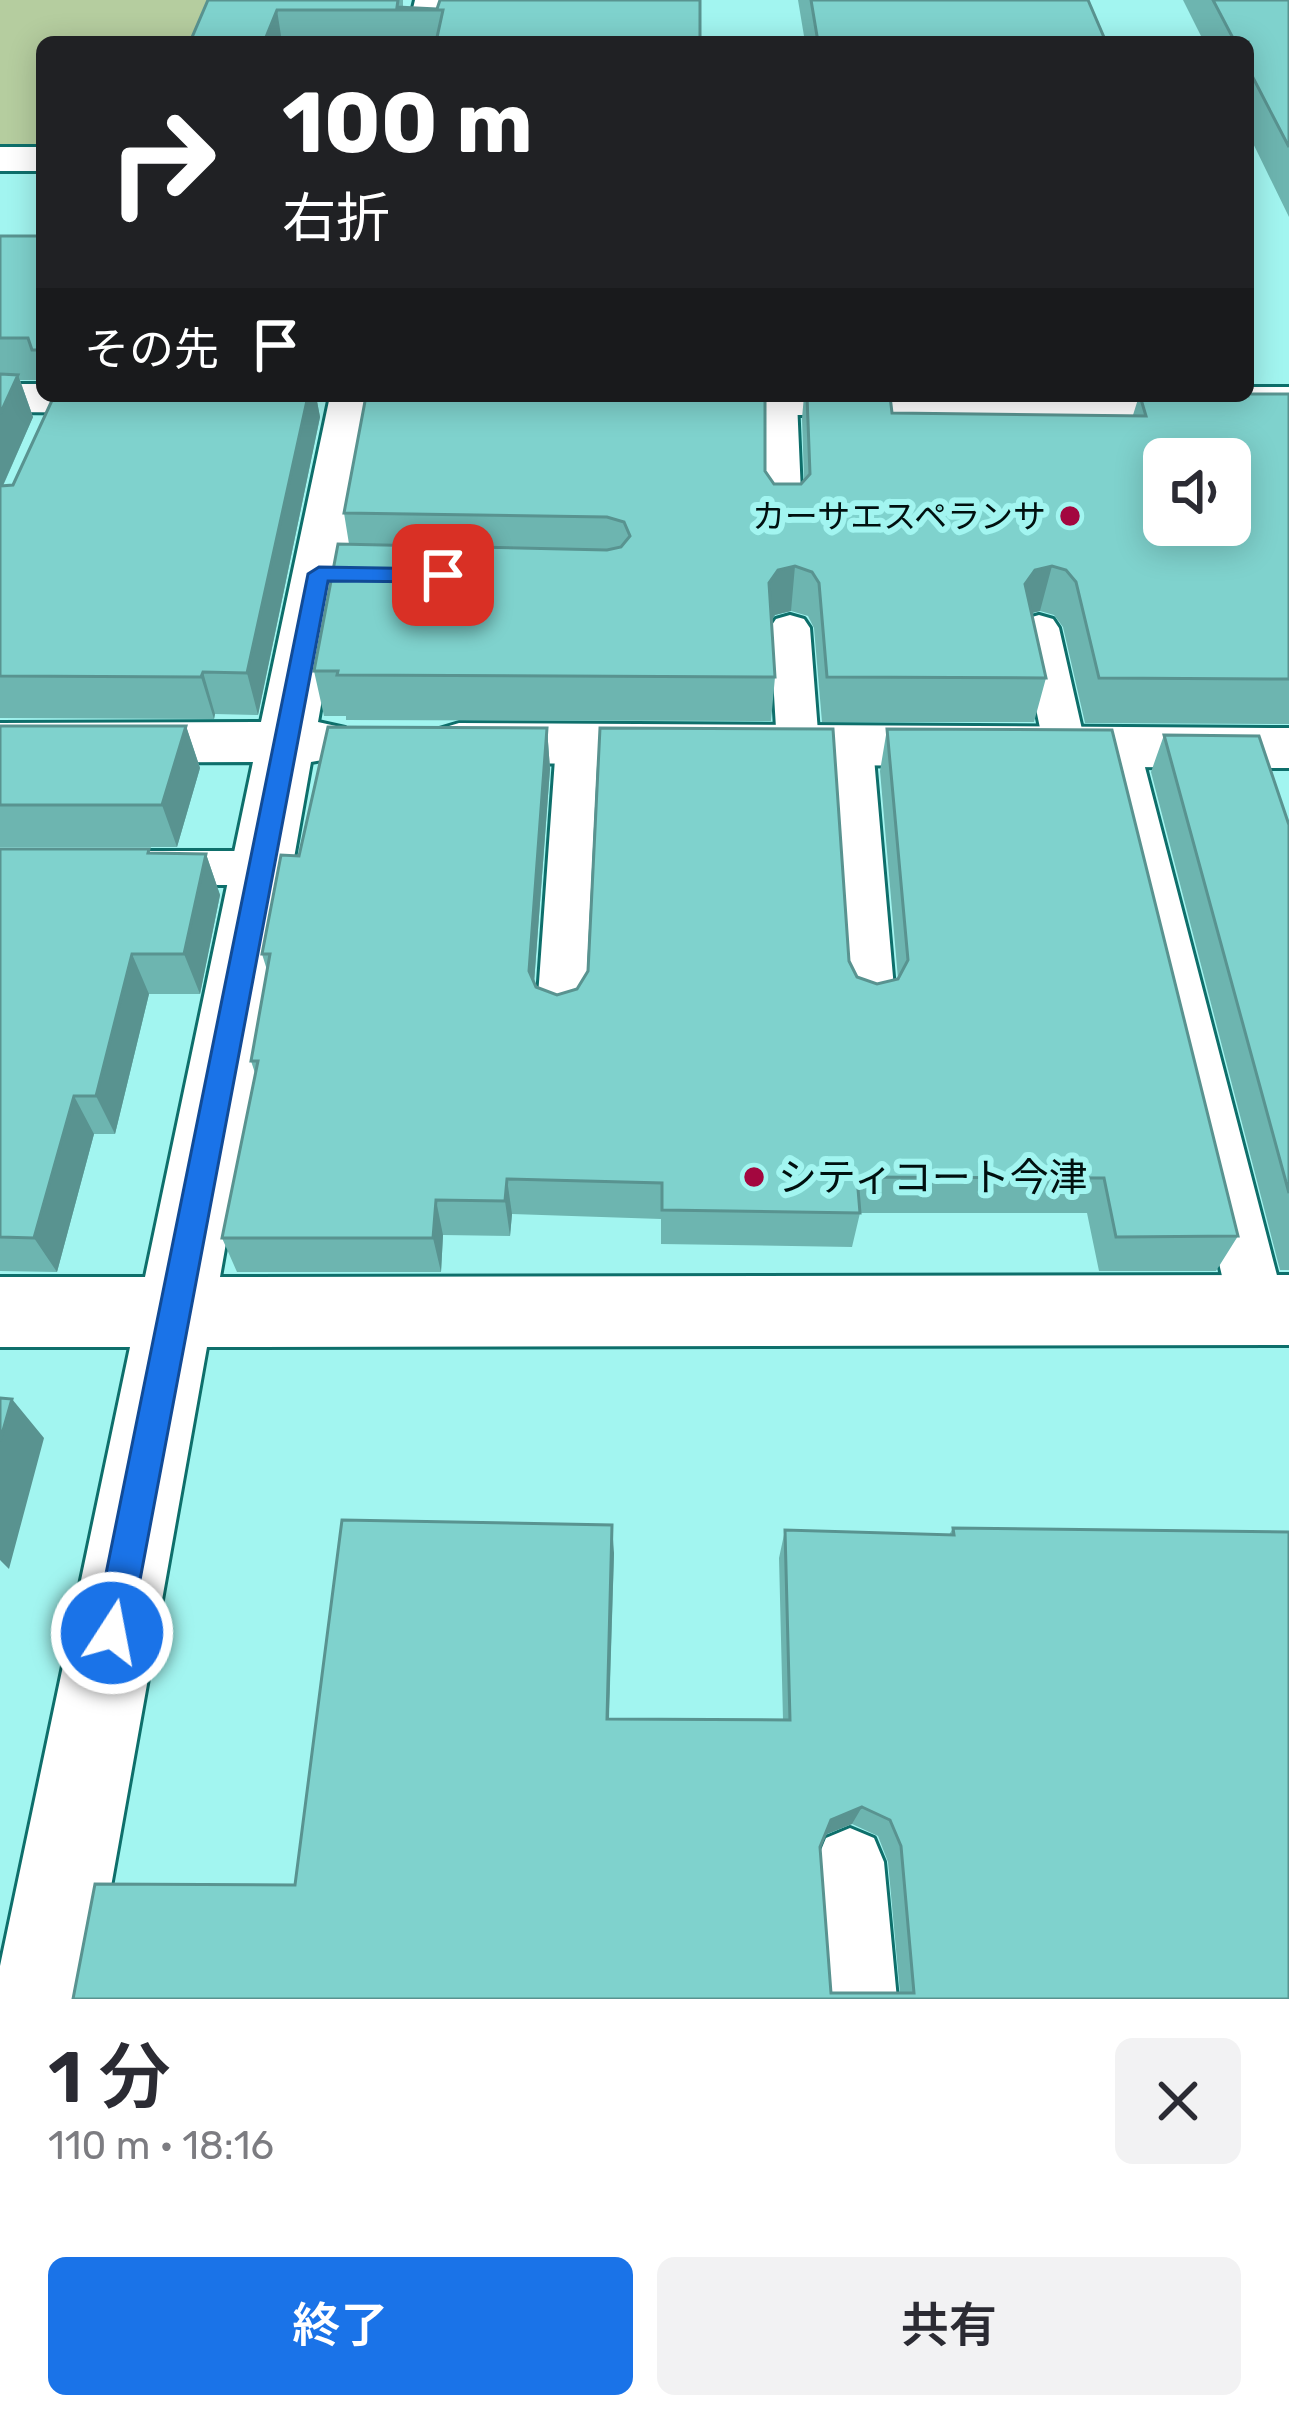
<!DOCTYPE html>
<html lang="ja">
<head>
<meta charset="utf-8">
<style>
  :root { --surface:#fff; --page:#f2f2f3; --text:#2b2b33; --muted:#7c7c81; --accent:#1a73e8 }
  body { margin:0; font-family:Rubik,"Noto Sans JP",sans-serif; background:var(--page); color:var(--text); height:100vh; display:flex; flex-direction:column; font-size:45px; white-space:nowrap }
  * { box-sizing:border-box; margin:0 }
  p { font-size:39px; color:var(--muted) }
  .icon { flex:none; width:66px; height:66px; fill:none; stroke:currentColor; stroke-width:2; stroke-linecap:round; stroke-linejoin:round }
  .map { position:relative; height:1999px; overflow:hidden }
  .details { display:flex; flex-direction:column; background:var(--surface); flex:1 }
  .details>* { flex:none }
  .top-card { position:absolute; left:36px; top:36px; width:1218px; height:366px; border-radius:18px; box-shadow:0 6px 30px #0003; background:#202124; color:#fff; overflow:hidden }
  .buttons { position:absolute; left:1143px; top:438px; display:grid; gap:24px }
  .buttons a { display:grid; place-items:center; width:108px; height:108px; border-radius:18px; background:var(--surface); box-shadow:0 6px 30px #0003; font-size:60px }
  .pin { position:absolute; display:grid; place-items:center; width:102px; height:102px; color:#fff; margin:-51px; border-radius:24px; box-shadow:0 6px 18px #0006 }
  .me { position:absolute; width:132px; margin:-66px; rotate:11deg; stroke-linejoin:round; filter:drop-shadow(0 0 9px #0008) }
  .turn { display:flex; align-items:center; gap:42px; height:252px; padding:0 48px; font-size:54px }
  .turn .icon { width:156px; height:156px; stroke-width:2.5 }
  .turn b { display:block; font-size:84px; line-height:102px }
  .then { display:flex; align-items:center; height:114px; padding:0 48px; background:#0003; gap:24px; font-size:45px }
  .round { display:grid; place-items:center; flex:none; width:126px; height:126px; border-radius:18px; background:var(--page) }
  .summary { display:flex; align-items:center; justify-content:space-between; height:204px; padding:0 48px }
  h1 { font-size:72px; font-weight:600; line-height:90px }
  .cta { display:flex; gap:24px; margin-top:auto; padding:24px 48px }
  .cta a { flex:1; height:138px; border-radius:18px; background:var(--accent); color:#fff; font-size:48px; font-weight:600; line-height:138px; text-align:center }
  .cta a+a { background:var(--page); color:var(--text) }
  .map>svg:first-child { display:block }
  .green { fill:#b5cd9f }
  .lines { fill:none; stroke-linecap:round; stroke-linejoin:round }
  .service-casing { stroke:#0e6f6b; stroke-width:6 }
  .minor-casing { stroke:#0e6f6b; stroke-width:6 }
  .service { fill:#fff; fill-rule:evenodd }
  .minor { fill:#fff; fill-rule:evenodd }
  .wall { fill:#6db5b0; fill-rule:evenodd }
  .shaded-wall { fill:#599390 }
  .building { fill:#7fd2cd; stroke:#599390; stroke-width:3; fill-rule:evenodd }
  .route { fill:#1a73e8; stroke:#114b97; stroke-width:3 }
  .poi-dot { fill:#a3073f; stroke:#a2f5f0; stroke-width:4.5 }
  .labels { text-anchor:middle; stroke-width:12; stroke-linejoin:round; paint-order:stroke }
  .far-poi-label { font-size:33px; fill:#00100f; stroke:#a2f5f0; text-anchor:end }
  .poi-label { font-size:39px; fill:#00100f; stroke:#a2f5f0; text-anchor:start }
</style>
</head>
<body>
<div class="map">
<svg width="1289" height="1999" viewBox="0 0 1289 1999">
  <rect width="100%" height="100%" fill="#a2f5f0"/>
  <path class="green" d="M0 0H225L208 42H42V151H0Z"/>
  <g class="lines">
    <g class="service-casing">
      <path id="service" d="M766 396H794L797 401 802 516 797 524H771L766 516Z
        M790 615 804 619 810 628 819 745 813 755 798 760 783 755 777 745 770 628 776 619Z
        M1039 615 1053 619 1059 628 1086 747 1080 757 1065 762 1050 757 1044 747 1019 628 1025 619Z
        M577 730 592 735 598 745 585 1010 578 1024 561 1029 544 1024 537 1010 556 745 562 735Z
        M852 731 867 736 873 746 895 1000 888 1014 871 1019 854 1014 847 1000 831 746 837 736Z
        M1119 733 1134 738 1140 748 1286 1310 1278 1328 1258 1335 1238 1328 1230 1310 1098 748 1104 738Z
        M149 851H261L277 856 283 868 277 880 261 885H149L133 880 127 868 133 856Z
        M850 1828 874 1838 884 1862 897 1999H825L816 1862 826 1838Z"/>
    </g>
    <g class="minor-casing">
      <path id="minor" d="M415 0H449L441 42H405Z
        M0 147H42V171H0Z
        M0 384H42V396L162 399 156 409 139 413 0 412Z
        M1248 387H1289V415H675L658 411 652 401 655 396H1248Z
        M330 396H376L318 722 345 728 354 742 345 756 311 762 220 1277 1289 1275V1345L207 1347 91 1999H0V1966L130 1347H0V1277H145L253 762 0 763V723L261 722Z
        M459 723 1289 728V768L459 763 439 757 430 743 439 729Z"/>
    </g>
    <use href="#service" class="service"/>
    <use href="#minor" class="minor"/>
  </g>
  <path class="wall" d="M208 0H403V7L437 9 700 42H190Z
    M798 0H1088L1106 42H805Z
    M1183 0H1289V217L1248 133V42H1204Z
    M0 236H42V380H20L33 417 3 486 13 485 54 396H316L320 417 258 715 215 714 214 719 0 718Z
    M1289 394V724L1085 723 1063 627 1054 615 1040 611 1032 613 1046 678 1034 722H822L814 628 808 616 791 611 775 615 771 620 775 677 771 721 346 720V716H324L314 671 349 544 344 513 765 471 774 484H801L804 480 802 418 804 396H890L892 413 1133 415 1139 396Z
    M0 726H186L200 768 177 847H0Z
    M547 728 550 769 534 983 536 987 557 995 849 961 857 977 877 984 898 979 880 771 887 729 1238 1236 1216 1271H1099L1087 1213H860L852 1247 661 1244V1219L512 1214 510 1236 443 1235 441 1272H237L222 1238 255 1073 251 1061 267 970 262 954 299 856Z
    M1164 735 1289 825V1270H1280L1151 772Z
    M0 849 206 854 220 895 200 994H149L115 1134H94L57 1272 0 1271Z
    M953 1528 1289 1999H73L295 1885 614 1553 609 1719 783 1720 779 1558 785 1530 949 1535ZM852 1824 878 1836 888 1862 900 1993H831L820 1847 825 1835Z"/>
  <path class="shaded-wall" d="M277 10 282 42H264Z
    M18 375 33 417 0 492V414Z
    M308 396H316L320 417 258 715 247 673Z
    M795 566 791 611 775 615 766 628 769 583 778 570Z
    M1052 566 1040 611 1024 615 1025 584 1035 570Z
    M203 672 215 714 214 719 201 677Z
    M186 726 200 768 177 847 162 805Z
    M547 728 550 769 532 1010 529 971Z
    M206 854 220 895 200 994 184 954Z
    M132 954 149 994 115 1134 96 1096Z
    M74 1096 94 1134 57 1272 34 1238Z
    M507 1179 512 1214 510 1236 505 1201Z
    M436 1200 443 1235 441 1272 433 1238Z
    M12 1399 44 1438 9 1569 0 1560V1441Z
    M612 1525 614 1553 608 1740 607 1719Z
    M862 1807 852 1824 822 1836 831 1820Z"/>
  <path class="building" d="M208 0H398L397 7 437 9 440 0H700V42H436L443 10H277L264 42H190Z
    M811 0H1088L1106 42H818Z
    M1213 0H1289V147L1248 68V42H1235Z
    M0 236H42V350H32L28 338H0Z
    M0 374 18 375 0 414Z
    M1248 394H1289V679L1099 678 1076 582 1066 570 1052 566 1035 570 1025 584 1046 678 827 677 819 583 812 572 795 566 778 570 769 583 775 677 337 675 338 671H314L338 544 607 550 621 547 630 536 624 522 607 517 344 513 366 396H765V471L774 484H801L810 474 807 396H890L892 413 1146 416 1140 396H1248ZM1164 459H1230V525H1164Z
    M54 396H308L247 673 203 672 201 677 0 676V486L13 485Z
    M0 726H186L162 805H0Z
    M328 727 547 728 529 971 536 987 557 995 577 989 588 971 600 728 833 729 849 961 857 977 877 984 898 979 908 960 887 729 1112 730 1238 1236 1116 1237 1104 1178 857 1177 860 1213 662 1210V1183L507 1179 505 1201 436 1200 433 1238H222L258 1061H251L270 954H262L281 855 299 856Z
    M1164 735 1259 736 1289 825V1193Z
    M0 849H149L148 853 206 854 184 954H132L96 1096H74L34 1238 0 1237Z
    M0 1398 12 1399 0 1441Z
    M342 1520 612 1525 607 1719 790 1720 785 1530 954 1535 953 1528 1289 1532V1999H73L95 1884 295 1885ZM862 1807 890 1820 901 1846 914 1993H831L820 1847 831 1820Z"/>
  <path class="route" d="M319 567 443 569 454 575 443 582 328 581 130 1633 125 1646 112 1651 100 1646 94 1633 308 574Z"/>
  <g class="poi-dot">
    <circle cx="1070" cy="516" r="12"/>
    <circle cx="754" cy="1177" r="12"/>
  </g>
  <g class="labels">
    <g class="far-poi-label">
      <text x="1046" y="528">カーサエスペランサ</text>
    </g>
    <g class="poi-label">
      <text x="778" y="1191">シティコート今津</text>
    </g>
  </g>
</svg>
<div class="buttons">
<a><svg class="icon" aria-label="sound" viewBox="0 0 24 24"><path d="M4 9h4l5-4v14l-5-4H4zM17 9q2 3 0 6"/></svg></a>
</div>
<div class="pin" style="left:443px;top:575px;background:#d93025"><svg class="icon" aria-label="arrive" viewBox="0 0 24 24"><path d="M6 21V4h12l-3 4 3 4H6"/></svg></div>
<svg class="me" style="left:112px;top:1633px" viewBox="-20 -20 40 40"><circle r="17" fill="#1a73e8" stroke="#fff" stroke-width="3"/><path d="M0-11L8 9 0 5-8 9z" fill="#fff"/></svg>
<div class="top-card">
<div class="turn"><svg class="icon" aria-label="right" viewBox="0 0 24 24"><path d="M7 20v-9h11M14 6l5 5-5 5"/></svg><div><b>100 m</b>右折</div></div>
<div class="then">その先<svg class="icon" aria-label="arrive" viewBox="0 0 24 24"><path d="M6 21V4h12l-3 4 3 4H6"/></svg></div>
</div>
</div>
<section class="details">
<div class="summary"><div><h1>1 分</h1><p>110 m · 18:16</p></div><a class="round"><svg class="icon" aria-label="close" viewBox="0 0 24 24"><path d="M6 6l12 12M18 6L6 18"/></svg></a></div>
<div class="cta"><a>終了</a><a>共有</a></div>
</section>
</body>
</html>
